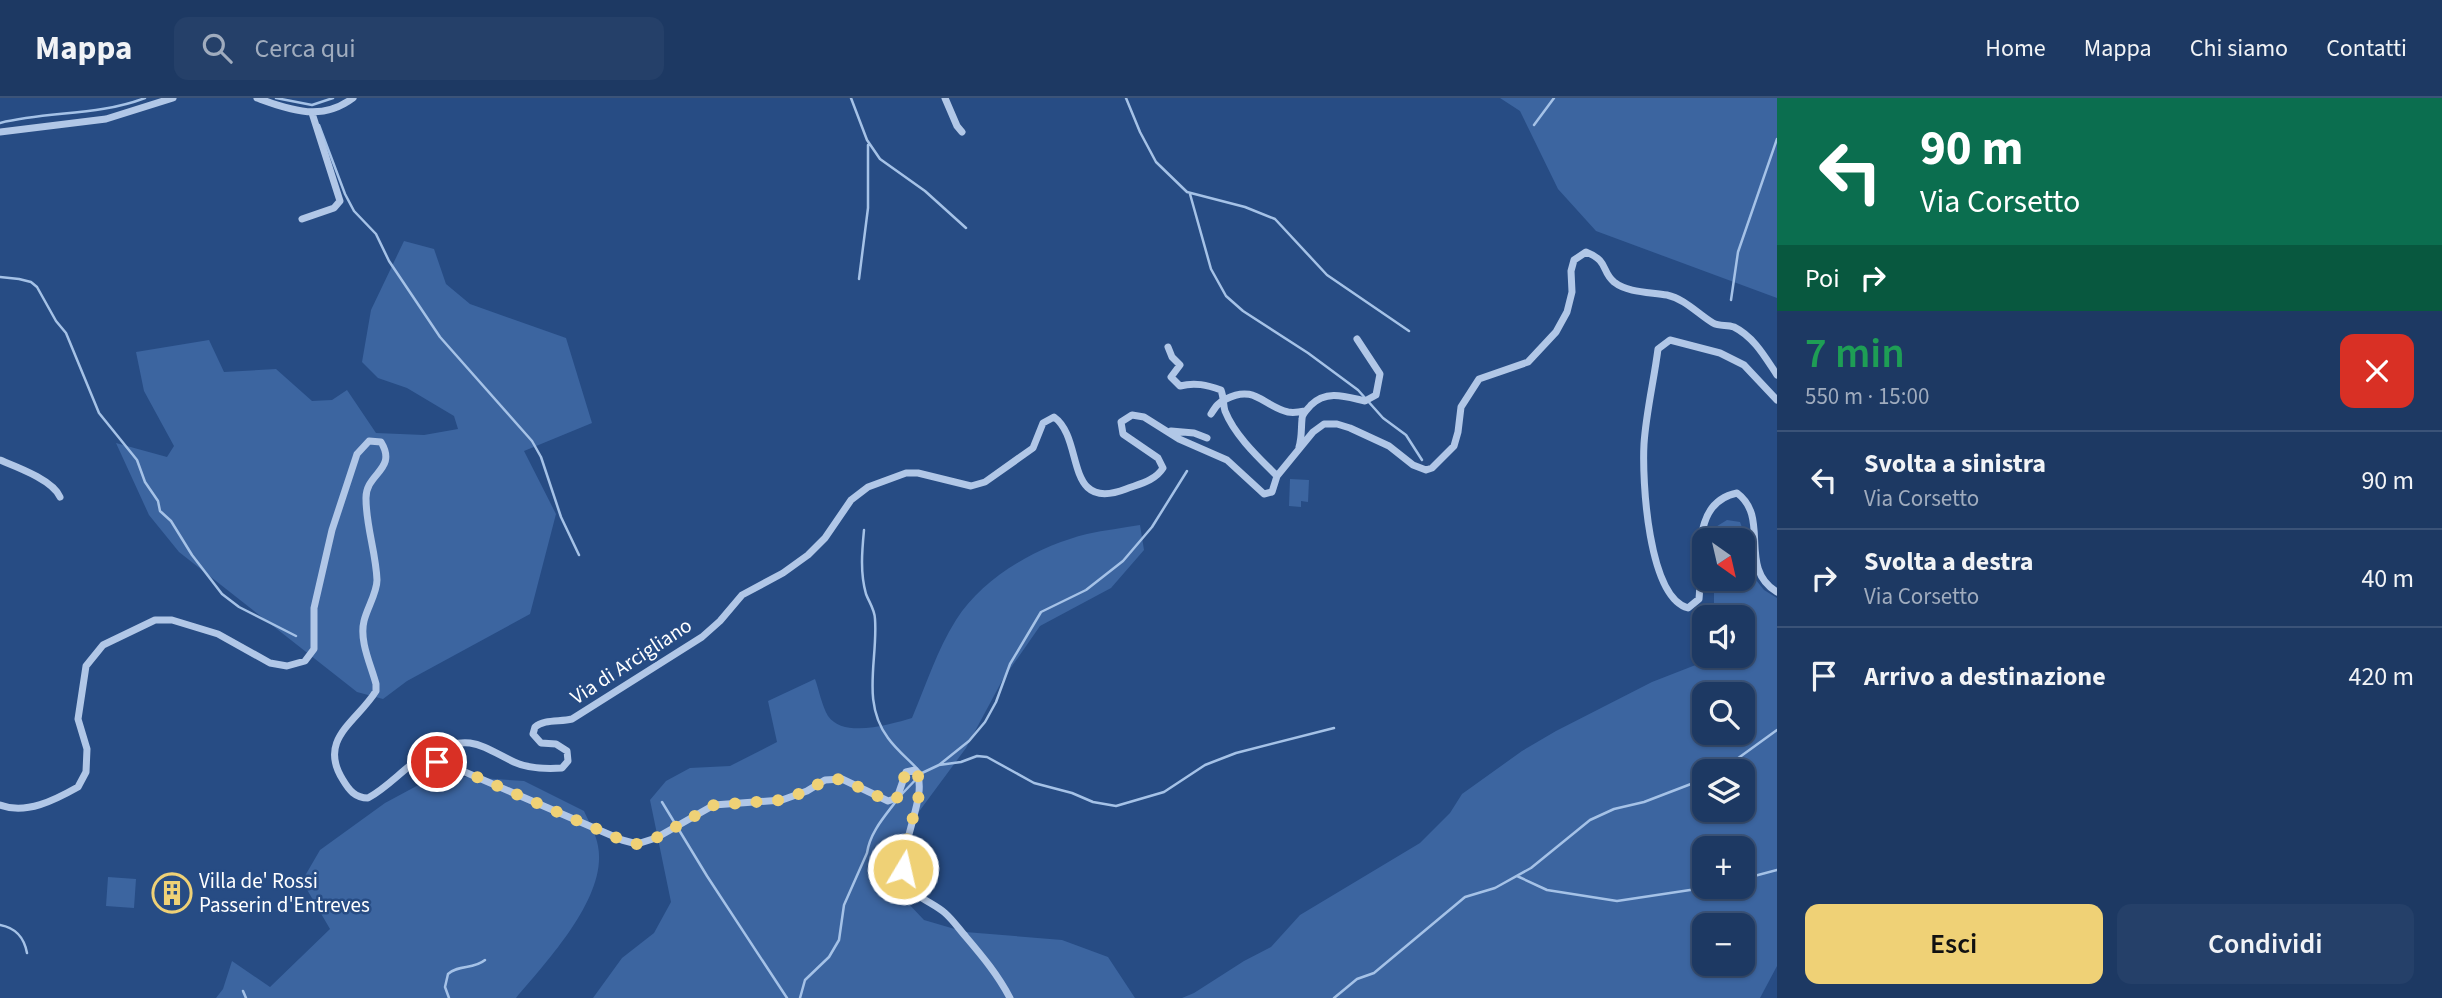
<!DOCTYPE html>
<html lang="it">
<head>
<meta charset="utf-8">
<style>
  :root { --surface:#1d3963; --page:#254069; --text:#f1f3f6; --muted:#a0acbe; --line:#3b5378; --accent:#efd176 }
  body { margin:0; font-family:"Source Sans 3",sans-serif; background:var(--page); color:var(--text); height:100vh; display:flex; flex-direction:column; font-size:26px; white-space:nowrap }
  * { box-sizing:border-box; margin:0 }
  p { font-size:23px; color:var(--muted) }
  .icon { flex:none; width:38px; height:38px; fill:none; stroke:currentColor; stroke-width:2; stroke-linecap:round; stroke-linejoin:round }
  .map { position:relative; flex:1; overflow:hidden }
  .panel { display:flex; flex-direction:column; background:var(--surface); width:665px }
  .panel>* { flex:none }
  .hud { background:#0b6e4f; color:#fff; overflow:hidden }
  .needle { width:46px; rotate:146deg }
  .tools { position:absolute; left:1692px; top:430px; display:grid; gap:14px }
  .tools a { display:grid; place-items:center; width:63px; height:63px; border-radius:14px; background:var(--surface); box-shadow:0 2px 5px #0004,0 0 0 2px var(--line); font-size:35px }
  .pin { position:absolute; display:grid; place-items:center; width:60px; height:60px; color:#fff; margin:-30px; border:4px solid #fff; border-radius:50%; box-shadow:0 2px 7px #0007 }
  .me { position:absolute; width:77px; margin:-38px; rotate:9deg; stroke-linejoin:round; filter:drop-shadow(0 0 5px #0008) }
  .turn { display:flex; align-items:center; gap:24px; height:147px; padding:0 28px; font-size:32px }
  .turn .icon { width:91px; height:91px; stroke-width:2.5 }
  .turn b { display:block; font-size:49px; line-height:60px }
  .then { display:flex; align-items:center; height:66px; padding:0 28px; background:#0003; gap:14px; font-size:26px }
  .round { display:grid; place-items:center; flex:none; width:74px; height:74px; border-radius:14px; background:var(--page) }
  .head { display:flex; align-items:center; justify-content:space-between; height:119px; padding:0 28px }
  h1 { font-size:42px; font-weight:600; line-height:52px; color:#1e9e55 }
  .cta { display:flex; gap:14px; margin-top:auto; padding:14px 28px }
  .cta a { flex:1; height:80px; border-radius:14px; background:var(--accent); color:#111; font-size:28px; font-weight:600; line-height:80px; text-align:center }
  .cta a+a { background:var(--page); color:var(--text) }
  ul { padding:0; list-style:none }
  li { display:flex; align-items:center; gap:21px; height:98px; padding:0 28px; border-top:2px solid var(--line) }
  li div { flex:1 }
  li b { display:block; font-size:26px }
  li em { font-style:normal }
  header { display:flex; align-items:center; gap:42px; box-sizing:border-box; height:98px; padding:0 35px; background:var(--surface); border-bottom:2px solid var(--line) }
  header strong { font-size:33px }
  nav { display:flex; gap:38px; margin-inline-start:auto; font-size:24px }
  .search { width:490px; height:63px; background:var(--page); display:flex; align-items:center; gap:18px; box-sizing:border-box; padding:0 24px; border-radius:14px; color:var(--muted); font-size:26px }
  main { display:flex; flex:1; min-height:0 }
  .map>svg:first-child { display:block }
  .green { fill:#3c65a0; fill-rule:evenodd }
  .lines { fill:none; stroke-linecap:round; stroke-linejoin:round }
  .stream { stroke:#a5c2e7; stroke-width:2.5 }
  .minor { stroke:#b1c7e7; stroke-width:7 }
  .route { stroke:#efd176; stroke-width:12; stroke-dasharray:0 21.6 }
  .labels { text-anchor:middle; stroke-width:5; stroke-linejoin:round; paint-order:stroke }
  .street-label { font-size:21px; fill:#fff; stroke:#274c84 }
  .poi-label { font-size:21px; fill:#fff; stroke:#274c84; text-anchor:start }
</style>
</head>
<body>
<header>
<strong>Mappa</strong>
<div class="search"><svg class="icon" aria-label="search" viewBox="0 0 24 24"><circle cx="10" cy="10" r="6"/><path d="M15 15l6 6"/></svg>Cerca qui</div>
<nav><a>Home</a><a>Mappa</a><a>Chi siamo</a><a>Contatti</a></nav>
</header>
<main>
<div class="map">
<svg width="1777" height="900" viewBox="0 0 1777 900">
  <rect width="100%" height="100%" fill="#274c84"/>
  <path class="green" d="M1500 0H1777V200L1596 133 1558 91 1520 13Z
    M404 143 434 151 446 186 470 206 566 240 592 325 524 353 556 416 530 516 407 583 383 601 357 594 179 454 149 417 116 345 167 359 174 348 144 293 136 254 209 242 224 274 276 271 312 303 332 302 347 292 376 335 424 337 458 331 454 318 407 290 378 280 362 264 371 212Z
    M1290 381 1309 382 1308 404 1301 403V409L1289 408Z
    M1727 422 1740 424 1749 448 1756 482 1764 492 1777 500V868L1760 900H1182L1194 895 1244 863 1271 849 1300 817 1420 745 1450 715 1462 696 1522 653 1556 633 1652 584 1711 561V558H1743V520H1714V481H1743V443H1714V430ZM1704 597H1743V635H1704ZM1704 674H1743V712H1704ZM1704 751H1743V789H1704ZM1704 828H1743V866H1704Z
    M1140 427 1144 452 1111 490 1040 528 1003 581 966 650 912 723 895 758 896 778 905 802 924 822 965 834 1062 842 1108 859 1135 900H593L622 860 654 835 671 804 650 702 666 683 690 670 730 668 777 644 768 603 815 581C819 592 822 608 828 618 844 641 891 626 912 620 926 587 937 552 956 522 983 479 1038 448 1087 436 1105 432 1123 430 1140 427Z
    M437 677 524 683 584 713C589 724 596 736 598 748 608 799 546 864 516 900H216L223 891 232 863 270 889 330 831 302 783 320 752 385 705Z
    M108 779 136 781 134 810 106 808Z"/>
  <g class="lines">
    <path class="stream" d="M276 0 312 7 333 0
      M851 0 867 42 880 61 925 93 966 130
      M1126 0 1140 34 1156 64 1187 94 1245 109 1275 121 1327 177 1409 233
      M0 25C48 13 98 18 145 0
      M319 27 345 96 354 113 376 136 389 163 440 239 532 343 541 359 561 419 579 457
      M1534 27 1554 0
      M1190 96 1211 171 1226 198 1243 213 1308 255 1358 292 1383 320 1406 337 1422 362
      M0 179 19 181 31 184 37 189 56 223 66 235 99 315 137 362 145 384 158 403 160 413 171 423 192 457 222 496 239 509 296 538
      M859 181 868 110V47
      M1731 202 1738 154 1777 41
      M864 432C862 453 860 475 866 496 869 504 875 512 875 521 878 562 861 604 888 640 898 654 911 663 921 675
      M939 667 961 664 977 658 987 659 1034 685 1072 695 1093 704 1116 708 1164 694 1205 667 1236 655 1334 630
      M1719 674 1777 632
      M901 697 922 675 939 667 969 643 985 624 996 604 1010 566 1041 514 1086 492 1123 463 1152 429 1187 373
      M662 704 707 778 787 900
      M1517 778 1547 792 1617 803 1710 789
      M1743 781 1777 772
      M0 827C16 830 24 839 27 855
      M243 893 246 900
      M449 900 445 889 448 876C459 866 473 872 485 862
      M800 900 805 882 829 859 839 842 844 807 867 755C870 734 885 718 897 702
      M1334 900 1357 881 1374 875 1465 799 1495 790 1531 770 1590 722 1614 711 1644 704 1704 681"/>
    <path class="minor" d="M257 0C291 12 321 24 353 0
      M945 0 957 28 962 34
      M0 34 106 21 173 0
      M302 121 334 110 340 103 312 15
      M1168 249 1172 259 1180 267 1171 279 1180 288C1195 284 1207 287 1221 292 1224 300 1223 307 1225 313 1235 338 1259 360 1277 378
      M1777 302 1744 267 1720 255 1670 242 1658 251C1654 282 1646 315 1644 346 1642 382 1648 499 1688 510L1699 501C1703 465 1689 405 1737 395 1771 420 1737 470 1777 494
      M1211 316C1216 308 1218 305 1226 301 1255 286 1263 308 1288 314 1293 315 1300 314 1305 313
      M1171 333 1194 335 1207 340
      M1299 349C1302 339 1301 331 1302 321 1302 315 1308 311 1311 307 1327 291 1347 299 1365 303L1376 297 1380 276 1357 241
      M0 362C17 369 53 382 60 399
      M418 661 451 668 622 742 637 746 656 740 714 707 782 702 807 693 825 682 842 681 888 703 897 700 906 674 915 672C932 697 892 752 908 786 914 799 934 805 945 815 953 822 959 831 966 839 983 859 998 877 1010 900
      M0 707C26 717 55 702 78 689L86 674 87 651 78 621 86 568 103 547 155 522H172L218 536 270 565 287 568 305 563 314 551V510L332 432 357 356 369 343 381 344C398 372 365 375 366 401 366 428 376 455 377 482 377 495 367 510 364 523 359 543 371 567 376 586V593C357 624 317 641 343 682 349 692 355 700 368 700 392 687 408 664 433 653 471 636 481 648 514 664 529 671 546 671 562 670L568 663 567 653 556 646 541 645 533 636 535 629C544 621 560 624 572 621L702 539 720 523 742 497 783 475 808 457 825 440 851 402 868 389 906 375H918L971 388 985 384 1033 350 1043 325 1054 319C1085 341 1063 415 1126 391 1139 386 1155 383 1163 370L1158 360 1123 336 1121 324 1132 317 1144 319 1179 341 1227 362 1264 396 1272 394 1277 378 1313 334 1324 326H1337L1350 330 1389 348 1413 367 1426 372 1432 370 1454 348 1458 334 1461 309 1479 281 1528 264 1556 234 1567 214 1572 194 1571 173 1574 162 1586 154C1609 163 1601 173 1614 184 1628 195 1650 194 1667 197 1685 201 1698 216 1713 225 1720 229 1727 226 1734 229 1754 239 1765 259 1777 277"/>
  </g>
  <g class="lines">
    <path class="route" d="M437 664 470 676 622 742 637 746 656 740 714 707 782 702 807 693 825 682 842 681 888 703 897 700 906 674 915 672C927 689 912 718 908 737 905 748 904 760 903 771"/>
  </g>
  <defs>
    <g id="building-ring" transform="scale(2.0125)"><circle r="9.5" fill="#274c84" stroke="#efd176" stroke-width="1.5"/><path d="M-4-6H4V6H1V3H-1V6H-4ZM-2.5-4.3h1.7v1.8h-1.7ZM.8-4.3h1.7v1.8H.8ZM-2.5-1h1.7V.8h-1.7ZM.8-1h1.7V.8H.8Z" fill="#efd176"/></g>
  </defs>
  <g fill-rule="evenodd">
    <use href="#building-ring" x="172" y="795"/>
  </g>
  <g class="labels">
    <g class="street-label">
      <text transform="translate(631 563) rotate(-33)" y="7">Via di Arcigliano</text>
    </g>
    <g class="poi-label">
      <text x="199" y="790">Villa de' Rossi<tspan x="199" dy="24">Passerin d'Entreves</tspan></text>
    </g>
  </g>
</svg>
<div class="tools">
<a><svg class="needle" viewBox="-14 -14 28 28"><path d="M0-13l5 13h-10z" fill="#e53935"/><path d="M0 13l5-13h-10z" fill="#a0acbe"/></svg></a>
<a><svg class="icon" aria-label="sound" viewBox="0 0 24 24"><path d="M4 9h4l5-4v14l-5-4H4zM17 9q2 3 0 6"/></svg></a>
<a><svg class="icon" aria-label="search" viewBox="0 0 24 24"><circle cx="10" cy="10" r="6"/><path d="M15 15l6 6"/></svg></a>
<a><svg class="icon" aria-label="layers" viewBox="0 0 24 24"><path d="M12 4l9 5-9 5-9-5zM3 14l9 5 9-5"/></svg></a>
<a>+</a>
<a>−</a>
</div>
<div class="pin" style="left:437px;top:664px;background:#d93025"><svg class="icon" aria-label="arrive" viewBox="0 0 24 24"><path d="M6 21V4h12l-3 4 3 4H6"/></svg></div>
<svg class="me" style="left:903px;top:771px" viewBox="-20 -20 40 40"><circle r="17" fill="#efd176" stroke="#fff" stroke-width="3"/><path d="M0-11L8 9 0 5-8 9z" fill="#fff"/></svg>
</div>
<section class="panel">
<div class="hud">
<div class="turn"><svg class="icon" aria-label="left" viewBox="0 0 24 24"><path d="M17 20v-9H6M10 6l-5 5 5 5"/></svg><div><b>90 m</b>Via Corsetto</div></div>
<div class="then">Poi<svg class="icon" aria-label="right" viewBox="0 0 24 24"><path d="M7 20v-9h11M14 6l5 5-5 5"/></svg></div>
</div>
<div class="head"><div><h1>7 min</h1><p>550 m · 15:00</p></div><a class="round" style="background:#d93025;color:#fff"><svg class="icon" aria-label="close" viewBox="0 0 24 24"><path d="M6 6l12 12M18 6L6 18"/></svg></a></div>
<ul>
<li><svg class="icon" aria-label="left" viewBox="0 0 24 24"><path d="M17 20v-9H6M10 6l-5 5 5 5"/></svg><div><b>Svolta a sinistra</b><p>Via Corsetto</p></div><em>90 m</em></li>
<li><svg class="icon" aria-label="right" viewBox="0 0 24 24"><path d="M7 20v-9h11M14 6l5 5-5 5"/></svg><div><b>Svolta a destra</b><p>Via Corsetto</p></div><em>40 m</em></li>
<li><svg class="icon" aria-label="arrive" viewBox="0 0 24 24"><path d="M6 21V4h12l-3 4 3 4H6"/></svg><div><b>Arrivo a destinazione</b></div><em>420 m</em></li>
</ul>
<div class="cta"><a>Esci</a><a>Condividi</a></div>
</section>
</main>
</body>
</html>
